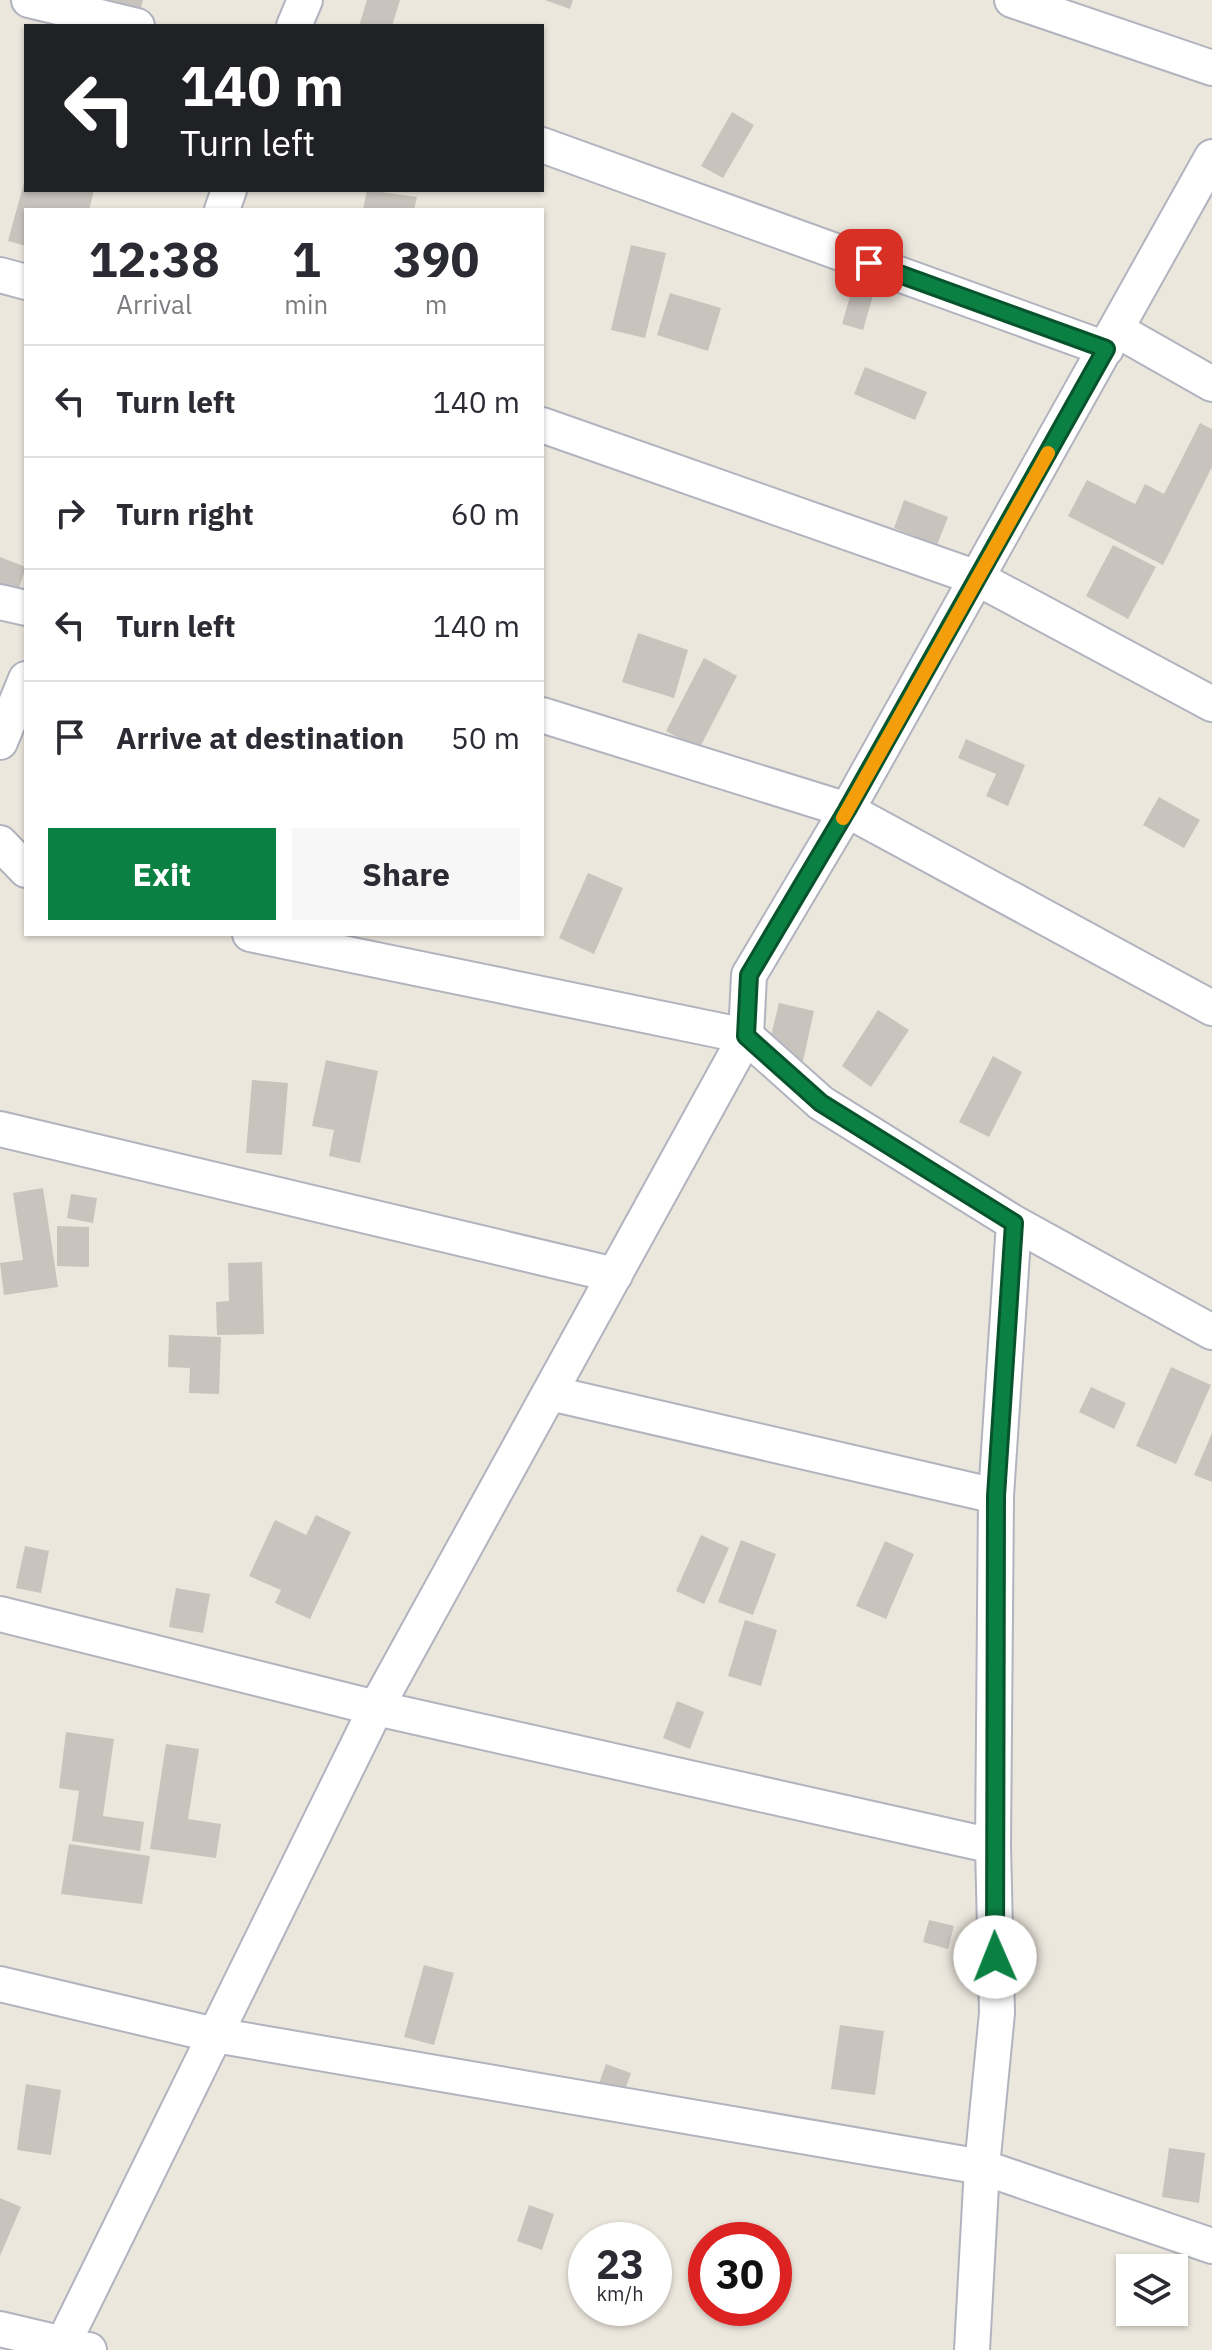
<!DOCTYPE html>
<html lang="en">
<head>
<meta charset="utf-8">
<style>
  :root { --surface:#fff; --page:#f7f7f7; --text:#2b2b33; --muted:#7c7c81; --line:#e1e1e2; --accent:#0b8043 }
  body { margin:0; font-family:"IBM Plex Sans",sans-serif; background:var(--page); color:var(--text); height:100vh; display:flex; flex-direction:column; font-size:30px; white-space:nowrap }
  * { box-sizing:border-box; margin:0 }
  p { font-size:26px; color:var(--muted) }
  .icon { flex:none; width:44px; height:44px; fill:none; stroke:currentColor; stroke-width:2; stroke-linecap:round; stroke-linejoin:round }
  .map { position:relative; flex:1; overflow:hidden }
  .details { position:absolute; left:24px; top:208px; width:520px; height:728px; display:flex; flex-direction:column; background:var(--surface); border-radius:0px; box-shadow:0 2px 6px #0004 }
  .details>* { flex:none }
  .hud { position:absolute; left:24px; top:24px; width:520px; height:168px; border-radius:0px; box-shadow:0 2px 6px #0004; background:#202124; color:#fff; overflow:hidden }
  .tools { position:absolute; left:1116px; top:2254px; display:grid; gap:16px }
  .tools a { display:grid; place-items:center; width:72px; height:72px; border-radius:0px; background:var(--surface); box-shadow:0 2px 6px #0004; font-size:40px }
  .speed { position:absolute; left:568px; top:2222px; display:flex; gap:16px; font-size:40px; font-weight:700; text-align:center }
  .speed>* { display:grid; place-content:center; width:104px; height:104px; border-radius:50%; background:var(--surface); box-shadow:0 2px 6px #0004; line-height:1 }
  .speed small { font-size:20px; font-weight:400 }
  .speed .limit { border:12px solid #d22; background:#fff; color:#111 }
  .pin { position:absolute; display:grid; place-items:center; width:68px; height:68px; color:#fff; margin:-34px; border-radius:16px; box-shadow:0 4px 12px #0006 }
  .me { position:absolute; width:88px; margin:-44px; rotate:359deg; stroke-linejoin:round; filter:drop-shadow(0 0 6px #0008) }
  .turn { display:flex; align-items:center; gap:28px; height:168px; padding:0 24px; font-size:36px }
  .turn .icon { width:104px; height:104px; stroke-width:2.5 }
  .turn b { display:block; font-size:56px; line-height:68px }
  .eta { display:flex; justify-content:space-evenly; align-items:center; height:136px; text-align:center }
  .eta b { font-size:48px; font-weight:700; line-height:56px }
  .action { display:flex; gap:16px; margin-top:auto; padding:16px 24px }
  .action a { flex:1; height:92px; border-radius:0px; background:var(--accent); color:#fff; font-size:32px; font-weight:700; line-height:92px; text-align:center }
  .action a+a { background:var(--page); color:var(--text) }
  ul { padding:0; list-style:none }
  li { display:flex; align-items:center; gap:24px; height:112px; padding:0 24px; border-top:2px solid var(--line) }
  li div { flex:1 }
  li b { display:block; font-size:30px }
  li em { font-style:normal }
  .map>svg:first-child { display:block }
  .building { fill:#c8c3bd }
  .lines { fill:none; stroke-linecap:round; stroke-linejoin:round }
  .minor-casing { stroke:#b1b3be; stroke-width:38 }
  .minor { stroke:#fff; stroke-width:34 }
  .route-casing { stroke:#07532c; stroke-width:20 }
  .route { stroke:#0b8043; stroke-width:14 }
  .slow { stroke:#f59e0b; stroke-width:14 }
</style>
</head>
<body>
<div class="map">
<svg width="1212" height="2350" viewBox="0 0 1212 2350">
  <rect width="100%" height="100%" fill="#ece7dd"/>
  <path class="building" d="M110 0H143L141 8Z
    M367 0H400L392 26H359Z
    M545 0H573L570 9Z
    M732 112 754 125 723 178 701 166Z
    M25 179 26 190H94L89 210H26V246L8 241Z
    M367 190 417 197 414 210H363Z
    M631 245 666 253 645 338 611 330Z
    M853 286 874 292 863 330 842 324Z
    M670 293 721 308 708 351 657 335Z
    M865 367 927 392 915 420 854 394Z
    M1200 423 1212 429V467L1163 565 1068 516 1087 480 1135 504 1145 484 1164 494Z
    M904 500 948 517 937 545 894 528Z
    M1113 545 1156 567 1128 619 1086 596Z
    M0 557 26 567 17 594 0 589Z
    M638 633 688 650 674 698 622 682Z
    M704 658 737 676 699 749 666 731Z
    M966 739 1025 765 1008 806 986 796 996 774 958 758Z
    M1159 797 1200 820 1184 848 1143 825Z
    M588 873 623 888 594 954 559 938Z
    M779 1003 814 1011 803 1061 767 1052Z
    M878 1010 909 1030 871 1087 842 1066Z
    M993 1056 1022 1072 989 1137 959 1122Z
    M326 1060 378 1071 360 1163 329 1156 334 1130 312 1126Z
    M252 1080 288 1083 282 1155 246 1153Z
    M43 1188 58 1287 4 1295 0 1263 23 1260 13 1193Z
    M71 1194 97 1198 93 1223 67 1218Z
    M57 1226 89 1227V1267L57 1266Z
    M262 1262 264 1334 217 1335 216 1302 229 1301 228 1263Z
    M169 1335 221 1337 219 1394 189 1393 190 1368 168 1367Z
    M1171 1367 1211 1385 1176 1464 1136 1446Z
    M1091 1387 1126 1403 1114 1429 1079 1412Z
    M1212 1433V1482L1194 1475Z
    M316 1515 351 1532 310 1619 275 1603 281 1590 249 1576 275 1520 306 1535Z
    M701 1535 729 1548 704 1604 676 1591Z
    M741 1540 776 1554 753 1615 718 1602Z
    M885 1541 914 1554 886 1619 856 1606Z
    M25 1546 49 1551 41 1593 16 1588Z
    M176 1588 210 1594 203 1633 169 1627Z
    M745 1620 777 1630 761 1686 728 1676Z
    M677 1701 704 1712 690 1749 663 1738Z
    M66 1732 114 1739 103 1816 144 1822 140 1851 72 1841 79 1791 59 1788Z
    M166 1744 199 1749 188 1819 221 1824 216 1858 150 1849Z
    M69 1844 150 1856 142 1904 61 1894Z
    M929 1920 954 1926 948 1949 923 1942Z
    M424 1965 454 1973 434 2045 404 2037Z
    M840 2025 884 2031 875 2095 831 2089Z
    M606 2064 631 2073 622 2098 597 2089Z
    M26 2084 61 2090 51 2155 17 2150Z
    M1169 2148 1205 2153 1199 2203 1162 2197Z
    M0 2198 21 2207 0 2256Z
    M529 2205 554 2214 542 2250 517 2241Z"/>
  <g class="lines">
    <g class="minor-casing">
      <path id="minor" d="M29 0 137 26
        M1012 0 1212 68
        M294 26 305 0
        M542 145 1106 349
        M222 210 229 190
        M0 275 26 282
        M1117 330 1212 384
        M542 425 977 578 1212 704
        M0 602 26 608
        M542 715 847 810 1212 1008
        M0 742 26 679
        M0 843 26 870
        M250 934 746 1036 821 1103 1014 1223 996 1496 993 1846 997 2013 982 2167 972 2350
        M0 1129 615 1275
        M1014 1223 1212 1332
        M550 1393 996 1496
        M0 1614 376 1708 993 1846
        M0 1984 215 2035 982 2167 1212 2246
        M0 2329 89 2350
        M60 2350 376 1708 746 1036 749 975 847 810 1212 157"/>
    </g>
    <use href="#minor" class="minor"/>
  </g>
  <g class="lines">
    <g class="route-casing">
      <path id="route" d="M869 263 1106 349 847 810 749 975 746 1036 821 1103 1014 1223 996 1496 995 1957"/>
    </g>
    <use href="#route" class="route"/>
    <path class="slow" d="M843 818 1048 453"/>
  </g>
</svg>
<div class="tools">
<a><svg class="icon" aria-label="layers" viewBox="0 0 24 24"><path d="M12 4l9 5-9 5-9-5zM3 14l9 5 9-5"/></svg></a>
</div>
<div class="speed"><div>23<small>km/h</small></div><div class="limit">30</div></div>
<div class="pin" style="left:869px;top:263px;background:#d93025"><svg class="icon" aria-label="arrive" viewBox="0 0 24 24"><path d="M6 21V4h12l-3 4 3 4H6"/></svg></div>
<svg class="me" style="left:995px;top:1957px" viewBox="-20 -20 40 40"><circle r="19" fill="#fff"/><path d="M0-13L10 11 0 6-10 11z" fill="#0b8043"/></svg>
<div class="hud">
<div class="turn"><svg class="icon" aria-label="left" viewBox="0 0 24 24"><path d="M17 20v-9H6M10 6l-5 5 5 5"/></svg><div><b>140 m</b>Turn left</div></div>
</div>
<section class="details">
<div class="eta">
<div><b>12:38</b><p>Arrival</p></div>
<div><b>1</b><p>min</p></div>
<div><b>390</b><p>m</p></div>
</div>
<ul>
<li><svg class="icon" aria-label="left" viewBox="0 0 24 24"><path d="M17 20v-9H6M10 6l-5 5 5 5"/></svg><div><b>Turn left</b></div><em>140 m</em></li>
<li><svg class="icon" aria-label="right" viewBox="0 0 24 24"><path d="M7 20v-9h11M14 6l5 5-5 5"/></svg><div><b>Turn right</b></div><em>60 m</em></li>
<li><svg class="icon" aria-label="left" viewBox="0 0 24 24"><path d="M17 20v-9H6M10 6l-5 5 5 5"/></svg><div><b>Turn left</b></div><em>140 m</em></li>
<li><svg class="icon" aria-label="arrive" viewBox="0 0 24 24"><path d="M6 21V4h12l-3 4 3 4H6"/></svg><div><b>Arrive at destination</b></div><em>50 m</em></li>
</ul>
<div class="action"><a>Exit</a><a>Share</a></div>
</section>
</div>
</body>
</html>
